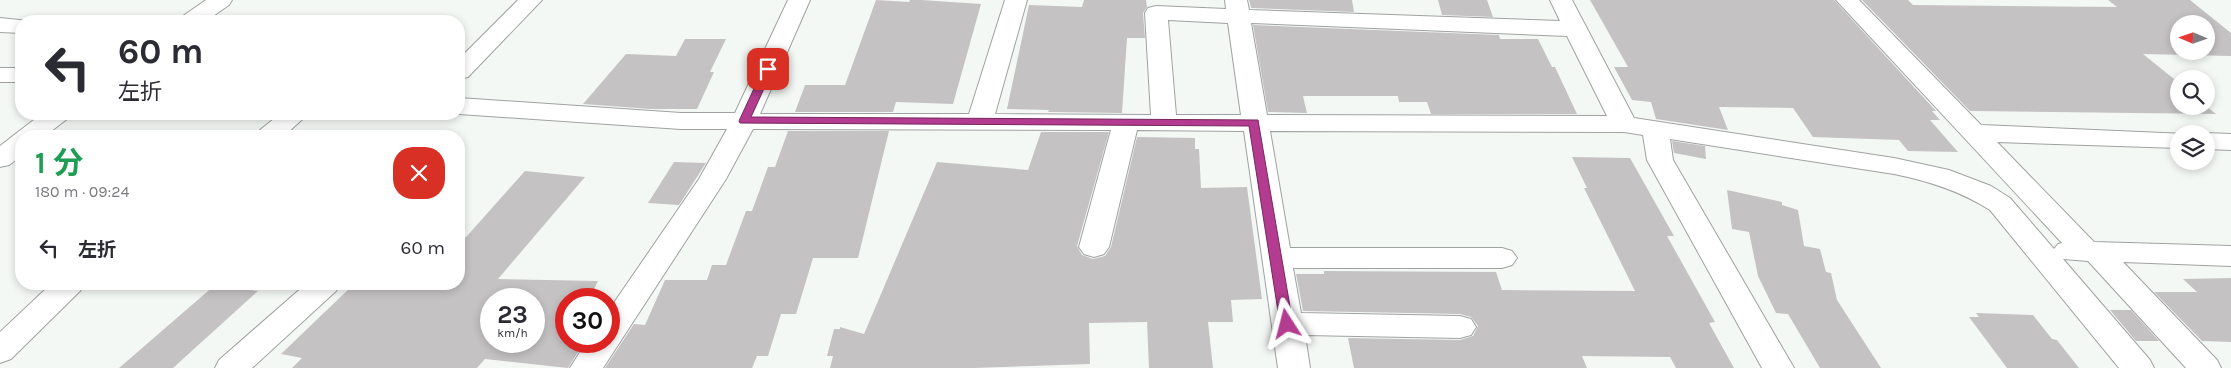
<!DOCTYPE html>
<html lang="ja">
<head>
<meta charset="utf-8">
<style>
  :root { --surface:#fff; --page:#f2f2f3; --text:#2b2b33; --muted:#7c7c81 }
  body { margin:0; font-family:Karla,"Noto Sans JP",sans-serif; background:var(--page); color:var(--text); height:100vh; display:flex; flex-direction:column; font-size:19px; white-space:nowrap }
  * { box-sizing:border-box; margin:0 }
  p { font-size:16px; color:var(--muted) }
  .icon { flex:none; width:28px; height:28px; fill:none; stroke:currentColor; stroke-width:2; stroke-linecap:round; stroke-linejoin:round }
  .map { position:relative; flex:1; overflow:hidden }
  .drawer { position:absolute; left:15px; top:130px; width:450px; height:160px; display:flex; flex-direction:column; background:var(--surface); border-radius:20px; box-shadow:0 2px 8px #0003 }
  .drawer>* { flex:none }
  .top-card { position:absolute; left:15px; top:15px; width:450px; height:105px; border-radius:20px; box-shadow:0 2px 8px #0003; background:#fff; color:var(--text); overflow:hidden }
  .needle { width:32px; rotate:272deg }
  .tools { position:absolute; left:2170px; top:15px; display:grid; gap:10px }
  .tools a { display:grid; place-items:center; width:45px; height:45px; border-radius:50%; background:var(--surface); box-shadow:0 2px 8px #0003; font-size:25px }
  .speed { position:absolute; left:480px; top:288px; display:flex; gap:10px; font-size:25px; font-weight:700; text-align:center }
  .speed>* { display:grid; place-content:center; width:65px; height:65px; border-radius:50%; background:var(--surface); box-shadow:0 2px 8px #0003; line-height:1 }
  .speed small { font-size:12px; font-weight:400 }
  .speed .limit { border:8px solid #d22; background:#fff; color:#111 }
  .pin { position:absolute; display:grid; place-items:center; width:42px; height:42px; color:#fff; margin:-21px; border-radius:10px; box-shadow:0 2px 8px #0006 }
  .me { position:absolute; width:55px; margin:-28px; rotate:351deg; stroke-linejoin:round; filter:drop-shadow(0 0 4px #0008) }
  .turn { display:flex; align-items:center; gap:18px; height:105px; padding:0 20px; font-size:22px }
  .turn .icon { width:65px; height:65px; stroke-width:2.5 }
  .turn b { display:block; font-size:35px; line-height:42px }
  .round { display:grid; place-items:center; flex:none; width:52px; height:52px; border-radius:20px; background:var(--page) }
  .summary { display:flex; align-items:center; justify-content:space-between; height:85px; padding:0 20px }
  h1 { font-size:30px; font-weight:700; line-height:38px; color:#1e9e55 }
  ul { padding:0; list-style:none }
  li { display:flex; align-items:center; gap:15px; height:65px; padding:0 20px }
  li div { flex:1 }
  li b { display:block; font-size:19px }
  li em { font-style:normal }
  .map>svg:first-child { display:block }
  .building { fill:#c5c2c4; fill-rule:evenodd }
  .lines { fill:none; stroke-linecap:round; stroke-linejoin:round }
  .minor-casing { stroke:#9fa2a0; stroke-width:2 }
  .minor { fill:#fff; fill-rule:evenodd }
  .route { fill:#b43c90; stroke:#75275e }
</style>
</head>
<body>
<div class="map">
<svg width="2231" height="368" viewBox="0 0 2231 368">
  <rect width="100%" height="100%" fill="#f4f8f5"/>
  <path class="building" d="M876 0 909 2 910 0H921L981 4 953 104 896 102 893 112H795L805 85H845Z
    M1084 0H1146L1147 7 1143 13 1145 38H1127L1122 113 1048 112 1049 110 1007 109 1029 5 1082 7Z
    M1249 0H1352L1354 12 1251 8Z
    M1438 0H1487L1493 17 1442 15Z
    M1590 0H1834L1936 111H1932L1940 120H1930L1958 152 1908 151 1899 140 1813 137 1793 108 1719 107 1728 130 1656 119 1651 102 1632 100 1614 67H1628Z
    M1862 0H1908L1913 5 2117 7 2108 0H2190L2231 33V56L2143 54 2179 83V106H2206L2216 114 1970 111ZM2179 24H2206V51H2179Z
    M1253 25 1499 35 1500 39H1538L1552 67H1555L1577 114H1431L1427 102H1399L1398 96H1303L1307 113 1268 112Z
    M685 39H726L710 72H714L697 109H650L583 104 626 54 676 56Z
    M788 131H889L858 258H813L796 314H781L768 356H757L752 368H605L634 324 645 325 665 280H707L712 265H726L746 211H752L768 167H775Z
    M1041 132H1109L1077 246 1082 255 1093 259 1105 256 1111 247 1137 137 1195 138V149H1199L1201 188 1247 187 1262 299 1231 300 1233 322H1208L1213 368H1149L1147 322 1089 323 1090 364 973 368H830L833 356H827L834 329H840V327L864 334 937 162 1028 170Z
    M1672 141 1705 146 1706 159 1674 153Z
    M1572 157 1630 158 1674 236H1667L1715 322 1709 323 1734 368H1676L1670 357 1582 356 1587 368H1354L1348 338 1460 340 1473 336 1478 326 1471 317 1460 314 1303 311 1296 274H1324V271L1496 272 1502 290 1635 291 1584 188H1587Z
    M674 162 706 163 679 205 648 203Z
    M525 171 585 177 498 279 598 281 589 299H566V341H585L568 368 485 359 477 368H292L302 358 281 354 354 284H459V245ZM491 299H534V341H491Z
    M1727 190 1782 202V205L1798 210 1804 246 1820 249 1826 272 1831 273 1837 300 1881 368H1820L1788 314 1776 313 1758 276 1749 232 1732 229Z
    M2231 278V342L2202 341 2154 292H2197L2183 279Z
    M215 285 258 291 173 368H119Z
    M2110 310H2131L2159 341H2136Z
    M1976 313 2033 315 2052 339 2057 340 2079 368H2007L1969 317H1979Z"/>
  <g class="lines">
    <g class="minor-casing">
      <path id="minor" d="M206 0H232L229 5 206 21H180L183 16Z
        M518 0H542L468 77 459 79V59Z
        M788 0H810L760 114H969L1005 0H1027L995 114 1151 115 1145 13 1148 8 1156 6 1226 9 1225 0H1247L1249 10 1560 21 1550 0H1572L1634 118 1894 158 1949 170 1991 186 2010 198 2054 249 2058 244 2062 243 1836 0H1859L1981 125 2186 134H2179V148L1997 142 2094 242 2231 246V266L2123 262 2217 360 2221 368H2186L2088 261 2063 259 2150 360 2154 368H2119L1990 210C1960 191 1929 181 1894 174L1670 139 1673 160 1794 368H1762L1647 160 1643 135 1624 132 1270 131 1290 248H1502L1512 251 1517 258 1512 265 1502 268H1293L1301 313 1460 316 1471 319 1476 327 1471 335 1460 338 1305 335 1310 368H1278L1244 131 1137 130 1109 247 1104 254 1094 257 1084 254 1079 247 1111 130 753 129 726 179 603 368H570L587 341H609V310L699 179 727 129H681L459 114V98L681 113H735ZM1168 20 1228 23 1241 115H1176ZM1251 23 1567 36 1607 116 1267 115Z
        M0 18 29 21H21V33L0 32Z
        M0 68H21V82H0Z
        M42 114H71L67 119 45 136H21V156L9 165 0 167V146C14 135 27 125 42 114Z
        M280 114H308L284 136H256L260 130Z
        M2206 133 2231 134V150L2206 149V134H2203Z
        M51 284H84L80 291 11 359 0 363V332Z
        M306 284H340L336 291 252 368H215L219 360Z"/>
    </g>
    <use href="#minor" class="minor"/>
  </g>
  <path class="route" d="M768 66 773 69 751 117 1258 120 1293 324 1287 328 1280 324 1249 126 740 123 739 121 763 69Z"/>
</svg>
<div class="tools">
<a><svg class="needle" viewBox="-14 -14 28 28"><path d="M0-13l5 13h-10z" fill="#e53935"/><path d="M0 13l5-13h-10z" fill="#7c7c81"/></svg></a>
<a><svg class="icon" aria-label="search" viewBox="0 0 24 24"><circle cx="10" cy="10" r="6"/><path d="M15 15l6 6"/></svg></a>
<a><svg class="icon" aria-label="layers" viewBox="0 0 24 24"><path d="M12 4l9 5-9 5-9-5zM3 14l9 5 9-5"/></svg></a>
</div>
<div class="speed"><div>23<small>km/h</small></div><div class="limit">30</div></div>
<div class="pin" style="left:768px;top:69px;background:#d93025"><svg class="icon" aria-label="arrive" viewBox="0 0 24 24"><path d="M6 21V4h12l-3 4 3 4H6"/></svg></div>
<svg class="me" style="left:1287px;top:324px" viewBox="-20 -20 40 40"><path d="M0-17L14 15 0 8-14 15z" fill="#b43c90" stroke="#fff" stroke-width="4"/></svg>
<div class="top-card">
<div class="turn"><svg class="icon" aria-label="left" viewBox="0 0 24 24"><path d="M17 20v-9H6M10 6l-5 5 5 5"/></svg><div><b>60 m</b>左折</div></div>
</div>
<section class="drawer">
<div class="summary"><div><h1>1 分</h1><p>180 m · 09:24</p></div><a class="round" style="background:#d93025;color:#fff"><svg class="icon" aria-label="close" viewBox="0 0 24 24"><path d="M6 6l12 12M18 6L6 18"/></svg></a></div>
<ul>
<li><svg class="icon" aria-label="left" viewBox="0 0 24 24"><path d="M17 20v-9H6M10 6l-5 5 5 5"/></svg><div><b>左折</b></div><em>60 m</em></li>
</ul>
</section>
</div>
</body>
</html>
